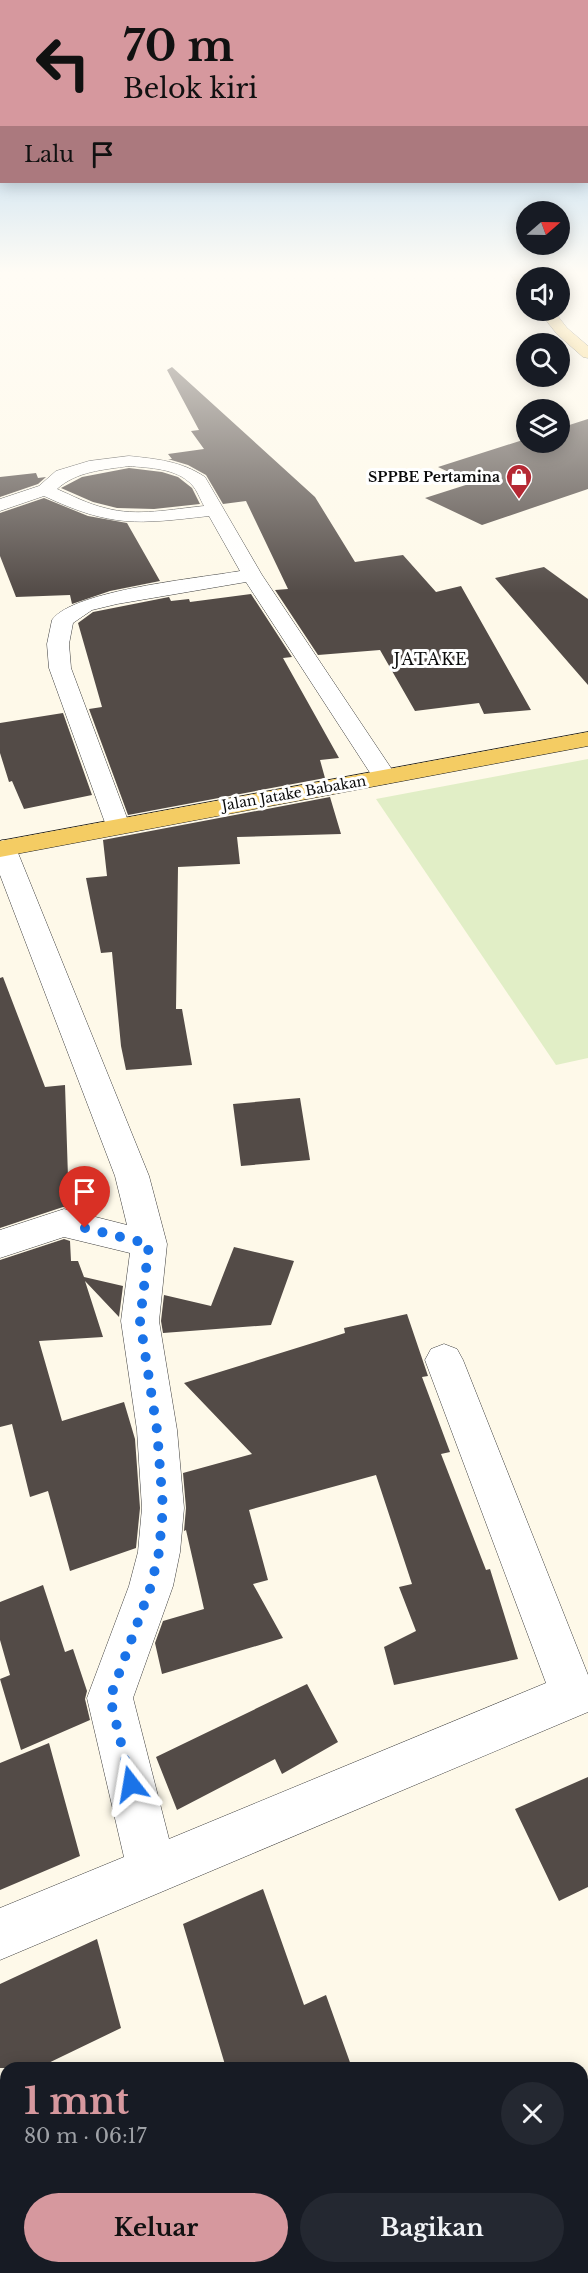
<!DOCTYPE html>
<html lang="id">
<head>
<meta charset="utf-8">
<style>
  :root { --surface:#171b24; --page:#242831; --text:#f1f3f6; --muted:#9ea1a6; --accent:#d6989e }
  body { margin:0; font-family:"Libre Baskerville",serif; background:var(--page); color:var(--text); height:100vh; display:flex; flex-direction:column; font-size:22px; white-space:nowrap }
  * { box-sizing:border-box; margin:0 }
  p { font-size:20px; color:var(--muted) }
  .icon { flex:none; width:33px; height:33px; fill:none; stroke:currentColor; stroke-width:2; stroke-linecap:round; stroke-linejoin:round }
  .map { position:relative; flex:1; overflow:hidden }
  .sheet { position:absolute; left:0px; top:2062px; width:588px; height:212px; display:flex; flex-direction:column; background:var(--surface); border-radius:18px 18px 0 0; box-shadow:0 3px 15px #0003 }
  .sheet>* { flex:none }
  .banner { position:absolute; left:0px; top:0px; width:588px; height:183px; box-shadow:0 3px 15px #0003; background:#d6989e; color:#111; overflow:hidden }
  .needle { width:39px; rotate:70deg }
  .fabs { position:absolute; left:516px; top:201px; display:grid; gap:12px }
  .fabs a { display:grid; place-items:center; width:54px; height:54px; border-radius:50%; background:var(--surface); box-shadow:0 3px 15px #0003; font-size:30px }
  .pin { position:absolute; display:grid; place-items:center; width:51px; height:51px; color:#fff; margin:-62px -26px; border-radius:50% 50% 50% 0; rotate:-45deg; box-shadow:0 0 6px #0007 }
  .pin .icon { rotate:45deg }
  .me { position:absolute; width:66px; margin:-33px; rotate:346deg; stroke-linejoin:round; filter:drop-shadow(0 0 4px #0008) }
  .turn { display:flex; align-items:center; gap:21px; height:126px; padding:0 24px; font-size:27px }
  .turn .icon { width:78px; height:78px; stroke-width:2.5 }
  .turn b { display:block; font-size:42px; line-height:51px }
  .then { display:flex; align-items:center; height:57px; padding:0 24px; background:#0003; gap:12px; font-size:22px }
  .round { display:grid; place-items:center; flex:none; width:63px; height:63px; border-radius:32px; background:var(--page) }
  .headline { display:flex; align-items:center; justify-content:space-between; height:102px; padding:0 24px }
  h1 { font-size:36px; font-weight:700; line-height:45px; color:var(--accent) }
  .button { display:flex; gap:12px; margin-top:auto; padding:12px 24px }
  .button a { flex:1; height:69px; border-radius:36px; background:var(--accent); color:#111; font-size:24px; font-weight:700; line-height:69px; text-align:center }
  .button a+a { background:var(--page); color:var(--text) }
  .map>svg:first-child { display:block }
  .pitch { fill:#e1eec6 }
  .building { fill:#534b47 }
  .lines { fill:none; stroke-linecap:round; stroke-linejoin:round }
  .street-casing { stroke:#3e3e3e; stroke-width:1 }
  .primary-casing { stroke:#1c1c1c; stroke-width:1 }
  .street { fill:#fff; fill-rule:evenodd }
  .primary { fill:#f4cc63; fill-rule:evenodd }
  .route { stroke:#1a73e8; stroke-width:10; stroke-dasharray:0 18 }
  .labels { text-anchor:middle; stroke-width:6; stroke-linejoin:round; paint-order:stroke }
  .far-poi-label { font-size:14px; font-weight:bold; fill:#0b0b0b; stroke:#fff; text-anchor:end }
  .far-street-label { font-size:14px; fill:#0b0b0b; stroke:#fff }
  .far-quarter-label { font-size:16px; letter-spacing:1.5px; fill:#0b0b0b; stroke:#fff }
</style>
</head>
<body>
<div class="map">
<svg width="588" height="2273" viewBox="0 0 588 2273">
  <rect width="100%" height="100%" fill="#fef9e9"/>
  <path class="pitch" d="M588 759V1058L556 1065 376 799Z"/>
  <path class="building" d="M172 367 315 497 355 562 403 555 436 592 461 586 531 710 484 714 479 703 415 711 380 650 318 655 275 590 288 589 246 501 223 504 206 475 188 465 168 459H172L168 454 204 449 191 431 199 430 167 370Z
    M588 419V489L482 525 425 498 472 483 438 467 526 439V442H560V428Z
    M129 468 162 472 178 477 192 488 200 504 154 509 117 508 93 502 61 488 82 477Z
    M36 473 38 478 46 477 38 484 0 497V477Z
    M44 498 88 516 127 523 160 581 110 591 72 604 70 595 16 597 0 556V513Z
    M544 567 588 599V685L495 578Z
    M251 594 292 657 283 658 339 758 320 760 325 778 128 815 89 709 102 707 78 623 93 612 169 597 171 601 189 599 190 602Z
    M63 713 92 795 24 809 12 781 9 782 0 753V723Z
    M330 797 341 834 237 837 240 864 178 867 176 1009H182L192 1065 126 1070 121 1046 112 952 101 953 86 878 107 876 103 840Z
    M3 977 45 1087 65 1085 69 1208 63 1207 0 1228V978Z
    M300 1098 310 1160 241 1166 233 1104Z
    M64 1239 70 1241 71 1261H78L84 1277 123 1286 119 1317 85 1281 103 1337 39 1341 62 1421 124 1402 135 1439 140 1508 136 1548 70 1571 48 1491 30 1497 12 1424 0 1427V1260Z
    M234 1247 294 1261 271 1325 163 1333 161 1321 164 1295 211 1306Z
    M407 1314 428 1376 422 1377 450 1452 441 1454 486 1570 490 1569 518 1659 394 1685 384 1647 416 1631 399 1587 412 1584 376 1475 249 1510 268 1580 253 1584 283 1638 162 1674 155 1643 163 1621 204 1609 186 1530 184 1531 186 1508 183 1473 252 1454 184 1383 345 1333 344 1328Z
    M43 1585 65 1652 73 1649 87 1691 85 1699 90 1720 21 1750 0 1679 10 1675 0 1640V1602Z
    M307 1684 338 1742 282 1774 275 1759 177 1810 156 1757Z
    M49 1743 80 1856 0 1890V1763Z
    M588 1777V1887L559 1901 515 1809Z
    M263 1889 304 2005 326 1995 352 2068H226L183 1924Z
    M97 1939 121 2028 38 2068H0V1984Z"/>
  <g class="lines">
    <g class="street-casing">
      <path id="street" d="M129 456C157 459 181 461 205 477L262 575 397 777 394 782 385 784 376 782 246 582 117 604 92 610 73 623 69 644 71 668 130 826 126 831 117 834 108 831 49 668 47 644 52 620C73 590 201 578 240 571L209 516C138 524 112 528 44 496L0 511V499L39 486 56 471 89 461ZM129 466C149 468 177 468 192 485 197 490 200 499 204 506 172 509 137 517 105 508 88 504 73 496 57 489 77 471 103 470 129 466Z
        M3 840 12 842 16 848 149 1176 167 1244 159 1321 177 1430 184 1508 180 1552 173 1586 133 1698 169 1839 546 1683 425 1360 431 1349 444 1344 457 1349 463 1360 588 1675V1712L0 1960V1908L124 1857 87 1698 129 1586 138 1552 142 1508 137 1430 121 1321 130 1253 64 1237 0 1258V1230L64 1209 127 1225 115 1176 0 875V841Z"/>
    </g>
    <g class="primary-casing">
      <path id="primary" d="M511 275H525L526 290 521 289Z
        M538 310H553L567 328 588 346V358L583 357 557 334Z
        M588 732V746L0 857V841Z"/>
    </g>
    <use href="#street" class="street"/>
    <use href="#primary" class="primary"/>
  </g>
  <linearGradient id="sky" x2="0" y2="1"><stop stop-color="#91c4ed"/><stop offset="0.46" stop-color="#fffcf5"/><stop offset="1" stop-color="#fffcf5" stop-opacity="0"/></linearGradient>
  <rect width="588" height="593" fill="url(#sky)"/>
  <g class="lines">
    <path class="route" d="M85 1228 149 1244 140 1321 157 1430 163 1508 159 1552 151 1586 110 1698 131 1784"/>
  </g>
  <defs>
    <g id="shop-pin" transform="scale(1.35)"><path d="M0 17L-7.5 6A9.5 9.5 0 1 1 7.5 6Z" fill="#b52833" stroke="#fff"/><path d="M-5-2.5h2.3a2.7 3.5 0 0 1 5.4 0H5L5.5 6h-11ZM-1.5-2.5h3a1.5 2.3 0 0 0-3 0Z" fill="#fff"/></g>
  </defs>
  <g fill-rule="evenodd">
    <use href="#shop-pin" x="519" y="477"/>
  </g>
  <g class="labels">
    <g class="far-poi-label">
      <text x="500" y="482">SPPBE Pertamina</text>
    </g>
    <g class="far-street-label">
      <text transform="translate(294 793) rotate(-10)" y="5">Jalan Jatake Babakan</text>
    </g>
    <g class="far-quarter-label">
      <text x="431" y="665">JATAKE</text>
    </g>
  </g>
</svg>
<div class="fabs">
<a><svg class="needle" viewBox="-14 -14 28 28"><path d="M0-13l5 13h-10z" fill="#e53935"/><path d="M0 13l5-13h-10z" fill="#9ea1a6"/></svg></a>
<a><svg class="icon" aria-label="sound" viewBox="0 0 24 24"><path d="M4 9h4l5-4v14l-5-4H4zM17 9q2 3 0 6"/></svg></a>
<a><svg class="icon" aria-label="search" viewBox="0 0 24 24"><circle cx="10" cy="10" r="6"/><path d="M15 15l6 6"/></svg></a>
<a><svg class="icon" aria-label="layers" viewBox="0 0 24 24"><path d="M12 4l9 5-9 5-9-5zM3 14l9 5 9-5"/></svg></a>
</div>
<div class="pin" style="left:85px;top:1228px;background:#d93025"><svg class="icon" aria-label="arrive" viewBox="0 0 24 24"><path d="M6 21V4h12l-3 4 3 4H6"/></svg></div>
<svg class="me" style="left:131px;top:1784px" viewBox="-20 -20 40 40"><path d="M0-17L14 15 0 8-14 15z" fill="#1a73e8" stroke="#fff" stroke-width="4"/></svg>
<div class="banner">
<div class="turn"><svg class="icon" aria-label="left" viewBox="0 0 24 24"><path d="M17 20v-9H6M10 6l-5 5 5 5"/></svg><div><b>70 m</b>Belok kiri</div></div>
<div class="then">Lalu<svg class="icon" aria-label="arrive" viewBox="0 0 24 24"><path d="M6 21V4h12l-3 4 3 4H6"/></svg></div>
</div>
<section class="sheet">
<div class="headline"><div><h1>1 mnt</h1><p>80 m · 06:17</p></div><a class="round"><svg class="icon" aria-label="close" viewBox="0 0 24 24"><path d="M6 6l12 12M18 6L6 18"/></svg></a></div>
<div class="button"><a>Keluar</a><a>Bagikan</a></div>
</section>
</div>
</body>
</html>
